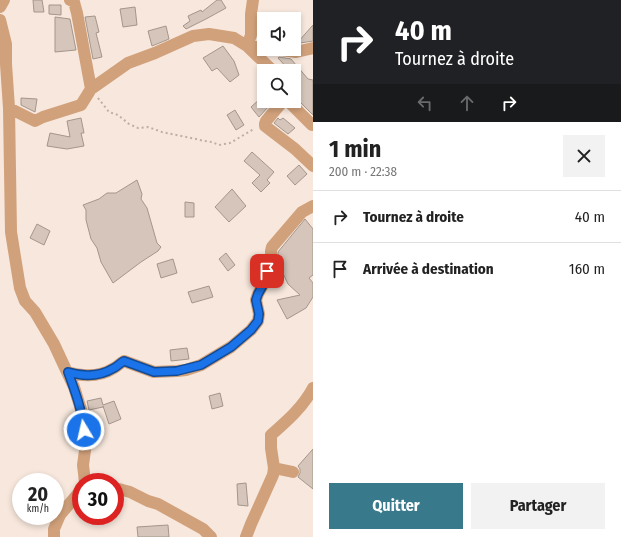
<!DOCTYPE html>
<html lang="fr">
<head>
<meta charset="utf-8">
<style>
  :root { --surface:#fff; --page:#f2f2f2; --text:#222; --muted:#767676; --line:#e0e0e0; --accent:#38798c }
  body { margin:0; font-family:"Fira Sans Condensed",sans-serif; background:var(--page); color:var(--text); height:100vh; display:flex; flex-direction:column; font-size:15px; white-space:nowrap }
  * { box-sizing:border-box; margin:0 }
  p { font-size:13px; color:var(--muted) }
  .icon { flex:none; width:22px; height:22px; fill:none; stroke:currentColor; stroke-width:2; stroke-linecap:round; stroke-linejoin:round }
  .map { position:relative; flex:1; overflow:hidden }
  .drawer { display:flex; flex-direction:column; background:var(--surface); width:308px }
  .drawer>* { flex:none }
  .banner { background:#202124; color:#fff; overflow:hidden }
  .fabs { position:absolute; left:257px; top:12px; display:grid; gap:8px }
  .fabs a { display:grid; place-items:center; width:44px; height:44px; border-radius:0px; background:var(--surface); box-shadow:0 2px 6px #0003; font-size:20px }
  .speed { position:absolute; left:12px; top:473px; display:flex; gap:8px; font-size:20px; font-weight:700; text-align:center }
  .speed>* { display:grid; place-content:center; width:52px; height:52px; border-radius:50%; background:var(--surface); box-shadow:0 2px 6px #0003; line-height:1 }
  .speed small { font-size:10px; font-weight:400 }
  .speed .limit { border:6px solid #d22; background:#fff; color:#111 }
  .pin { position:absolute; display:grid; place-items:center; width:34px; height:34px; color:#fff; margin:-17px; border-radius:8px; box-shadow:0 2px 6px #0006 }
  .me { position:absolute; width:44px; margin:-22px; rotate:351deg; stroke-linejoin:round; filter:drop-shadow(0 0 3px #0008) }
  .turn { display:flex; align-items:center; gap:14px; height:84px; padding:0 16px; font-size:18px }
  .turn .icon { width:52px; height:52px; stroke-width:2.5 }
  .turn b { display:block; font-size:28px; line-height:34px }
  .lanes { display:flex; align-items:center; height:38px; padding:0 16px; background:#0003; justify-content:center; gap:20px; direction:ltr }
  .lanes .off { opacity:.35 }
  .round { display:grid; place-items:center; flex:none; width:42px; height:42px; border-radius:0px; background:var(--page) }
  .headline { display:flex; align-items:center; justify-content:space-between; height:68px; padding:0 16px }
  h1 { font-size:24px; font-weight:700; line-height:30px }
  .action { display:flex; gap:8px; margin-top:auto; padding:8px 16px }
  .action a { flex:1; height:46px; border-radius:0px; background:var(--accent); color:#fff; font-size:16px; font-weight:700; line-height:46px; text-align:center }
  .action a+a { background:var(--page); color:var(--text) }
  ul { padding:0; list-style:none }
  li { display:flex; align-items:center; gap:12px; height:52px; padding:0 16px; border-top:1px solid var(--line) }
  li div { flex:1 }
  li b { display:block; font-size:15px }
  li em { font-style:normal }
  main { display:flex; flex:1; min-height:0 }
  .map>svg:first-child { display:block }
  .building { fill:#d5c5ba; stroke:#a5968b }
  .lines { fill:none; stroke-linecap:round; stroke-linejoin:round }
  .path { stroke:#bcafa6; stroke-width:2; stroke-dasharray:2 3; stroke-linecap:butt }
  .minor { stroke:#d1a17b; stroke-width:12 }
  .route-casing { stroke:#114b97; stroke-width:10 }
  .route { stroke:#1a73e8; stroke-width:7 }
</style>
</head>
<body>
<main>
<div class="map">
<svg width="313" height="537" viewBox="0 0 313 537">
  <rect width="100%" height="100%" fill="#f7e7dc"/>
  <path class="building" d="M33 0H42L44 12H34Z
    M217 0H221L226 8 206 19 186 29 183 26 190 21 188 16 201 10 202 12Z
    M49 5H61V15L49 14Z
    M135 7 137 25 123 27 120 9Z
    M95 16 99 32 96 33 102 57 93 59 85 17Z
    M55 17 70 19 76 50 55 52Z
    M313 25V41L300 43 298 42Z
    M166 26 169 39 152 46 148 31Z
    M223 46 234 61 239 75 230 82 217 68 212 71 203 58Z
    M279 57 291 59 308 79 313 80V115L294 96V85L298 78 294 75V71H290L278 58Z
    M21 98 37 99 35 112 21 105Z
    M261 98 269 106 259 117 251 107Z
    M235 110 244 125 236 130 227 115Z
    M81 118 84 133H81L84 146 67 149 47 146 50 133 70 137 67 121Z
    M278 118 280 120 283 118 295 128 288 134 274 123Z
    M252 152 274 172 267 180 270 183 261 192 252 183 260 175 244 161Z
    M299 165 307 174 295 185 287 176Z
    M137 180 142 194 141 199 147 208 157 243 161 247 158 251 141 262 113 283 101 262 97 248 91 239 86 220V210L83 205 99 199 107 193H116Z
    M232 189 246 206 229 222 215 207Z
    M185 202 194 203V217H185Z
    M305 219 313 229V275L309 278 313 283V297L306 308 287 319 277 300 300 295 288 284 278 263V252Z
    M37 224 50 231 44 245 30 238Z
    M226 253 235 265 228 271 219 259Z
    M173 259 177 273 161 278 157 264Z
    M209 286 213 297 192 303 188 292Z
    M187 348 189 359 171 361 170 350Z
    M220 393 223 406 212 409 209 396Z
    M101 398 103 405 114 401 121 419 109 424 103 406V407L89 410 87 401Z
    M313 449V489L298 477 300 473V469L298 466Z
    M246 483 248 506 238 505 237 484Z
    M168 525 169 537H138L137 527Z"/>
  <g class="lines">
    <path class="path" d="M98 98 109 112 118 115 129 124 138 128 148 127 162 132 196 139 204 141 212 142 219 145 230 143 254 129"/>
    <path class="minor" d="M70 0 74 2 77 13 91 89
      M253 0 251 14V35L247 46 270 68 271 71
      M0 7 4 0
      M0 20 6 44V64L9 108 11 232 20 288 25 301 35 312 54 344 67 372 74 387 83 416 86 443 83 465 85 482
      M274 49 296 52 313 48
      M283 101 266 121 265 124V126L295 149 313 166
      M288 101 312 125
      M9 108 35 121 43 117 81 105 91 89 128 63 155 53 193 36 209 34 234 38 247 46 264 48
      M67 372C84 377 100 377 114 368 118 366 120 363 124 361L154 372 177 371 186 370 201 365 231 347 251 330 258 321 259 314 256 300 258 294 264 283 271 259V251L272 247 302 212 313 206
      M274 468 271 448V435C287 421 303 407 313 388
      M85 481 103 482
      M115 488 130 492 148 501 158 504 203 529 211 537
      M54 537V529L60 515 81 490
      M246 537 251 524 273 475 274 468 293 472"/>
  </g>
  <g class="lines">
    <g class="route-casing">
      <path id="route" d="M84 430C82 410 75 391 68 372 84 377 99 377 114 368 118 366 120 363 124 361L154 372 177 371 201 365 231 347 251 330 258 321 259 314 256 300 258 294 264 283 267 271"/>
    </g>
    <use href="#route" class="route"/>
  </g>
</svg>
<div class="fabs">
<a><svg class="icon" aria-label="sound" viewBox="0 0 24 24"><path d="M4 9h4l5-4v14l-5-4H4zM17 9q2 3 0 6"/></svg></a>
<a><svg class="icon" aria-label="search" viewBox="0 0 24 24"><circle cx="10" cy="10" r="6"/><path d="M15 15l6 6"/></svg></a>
</div>
<div class="speed"><div>20<small>km/h</small></div><div class="limit">30</div></div>
<div class="pin" style="left:267px;top:271px;background:#d93025"><svg class="icon" aria-label="arrive" viewBox="0 0 24 24"><path d="M6 21V4h12l-3 4 3 4H6"/></svg></div>
<svg class="me" style="left:84px;top:430px" viewBox="-20 -20 40 40"><circle r="17" fill="#1a73e8" stroke="#fff" stroke-width="3"/><path d="M0-11L8 9 0 5-8 9z" fill="#fff"/></svg>
</div>
<section class="drawer">
<div class="banner">
<div class="turn"><svg class="icon" aria-label="right" viewBox="0 0 24 24"><path d="M7 20v-9h11M14 6l5 5-5 5"/></svg><div><b>40 m</b>Tournez à droite</div></div>
<div class="lanes"><svg class="icon off" aria-label="left" viewBox="0 0 24 24"><path d="M17 20v-9H6M10 6l-5 5 5 5"/></svg><svg class="icon off" aria-label="ahead" viewBox="0 0 24 24"><path d="M12 20V5M6 11l6-6 6 6"/></svg><svg class="icon" aria-label="right" viewBox="0 0 24 24"><path d="M7 20v-9h11M14 6l5 5-5 5"/></svg></div>
</div>
<div class="headline"><div><h1>1 min</h1><p>200 m · 22:38</p></div><a class="round"><svg class="icon" aria-label="close" viewBox="0 0 24 24"><path d="M6 6l12 12M18 6L6 18"/></svg></a></div>
<ul>
<li><svg class="icon" aria-label="right" viewBox="0 0 24 24"><path d="M7 20v-9h11M14 6l5 5-5 5"/></svg><div><b>Tournez à droite</b></div><em>40 m</em></li>
<li><svg class="icon" aria-label="arrive" viewBox="0 0 24 24"><path d="M6 21V4h12l-3 4 3 4H6"/></svg><div><b>Arrivée à destination</b></div><em>160 m</em></li>
</ul>
<div class="action"><a>Quitter</a><a>Partager</a></div>
</section>
</main>
</body>
</html>
